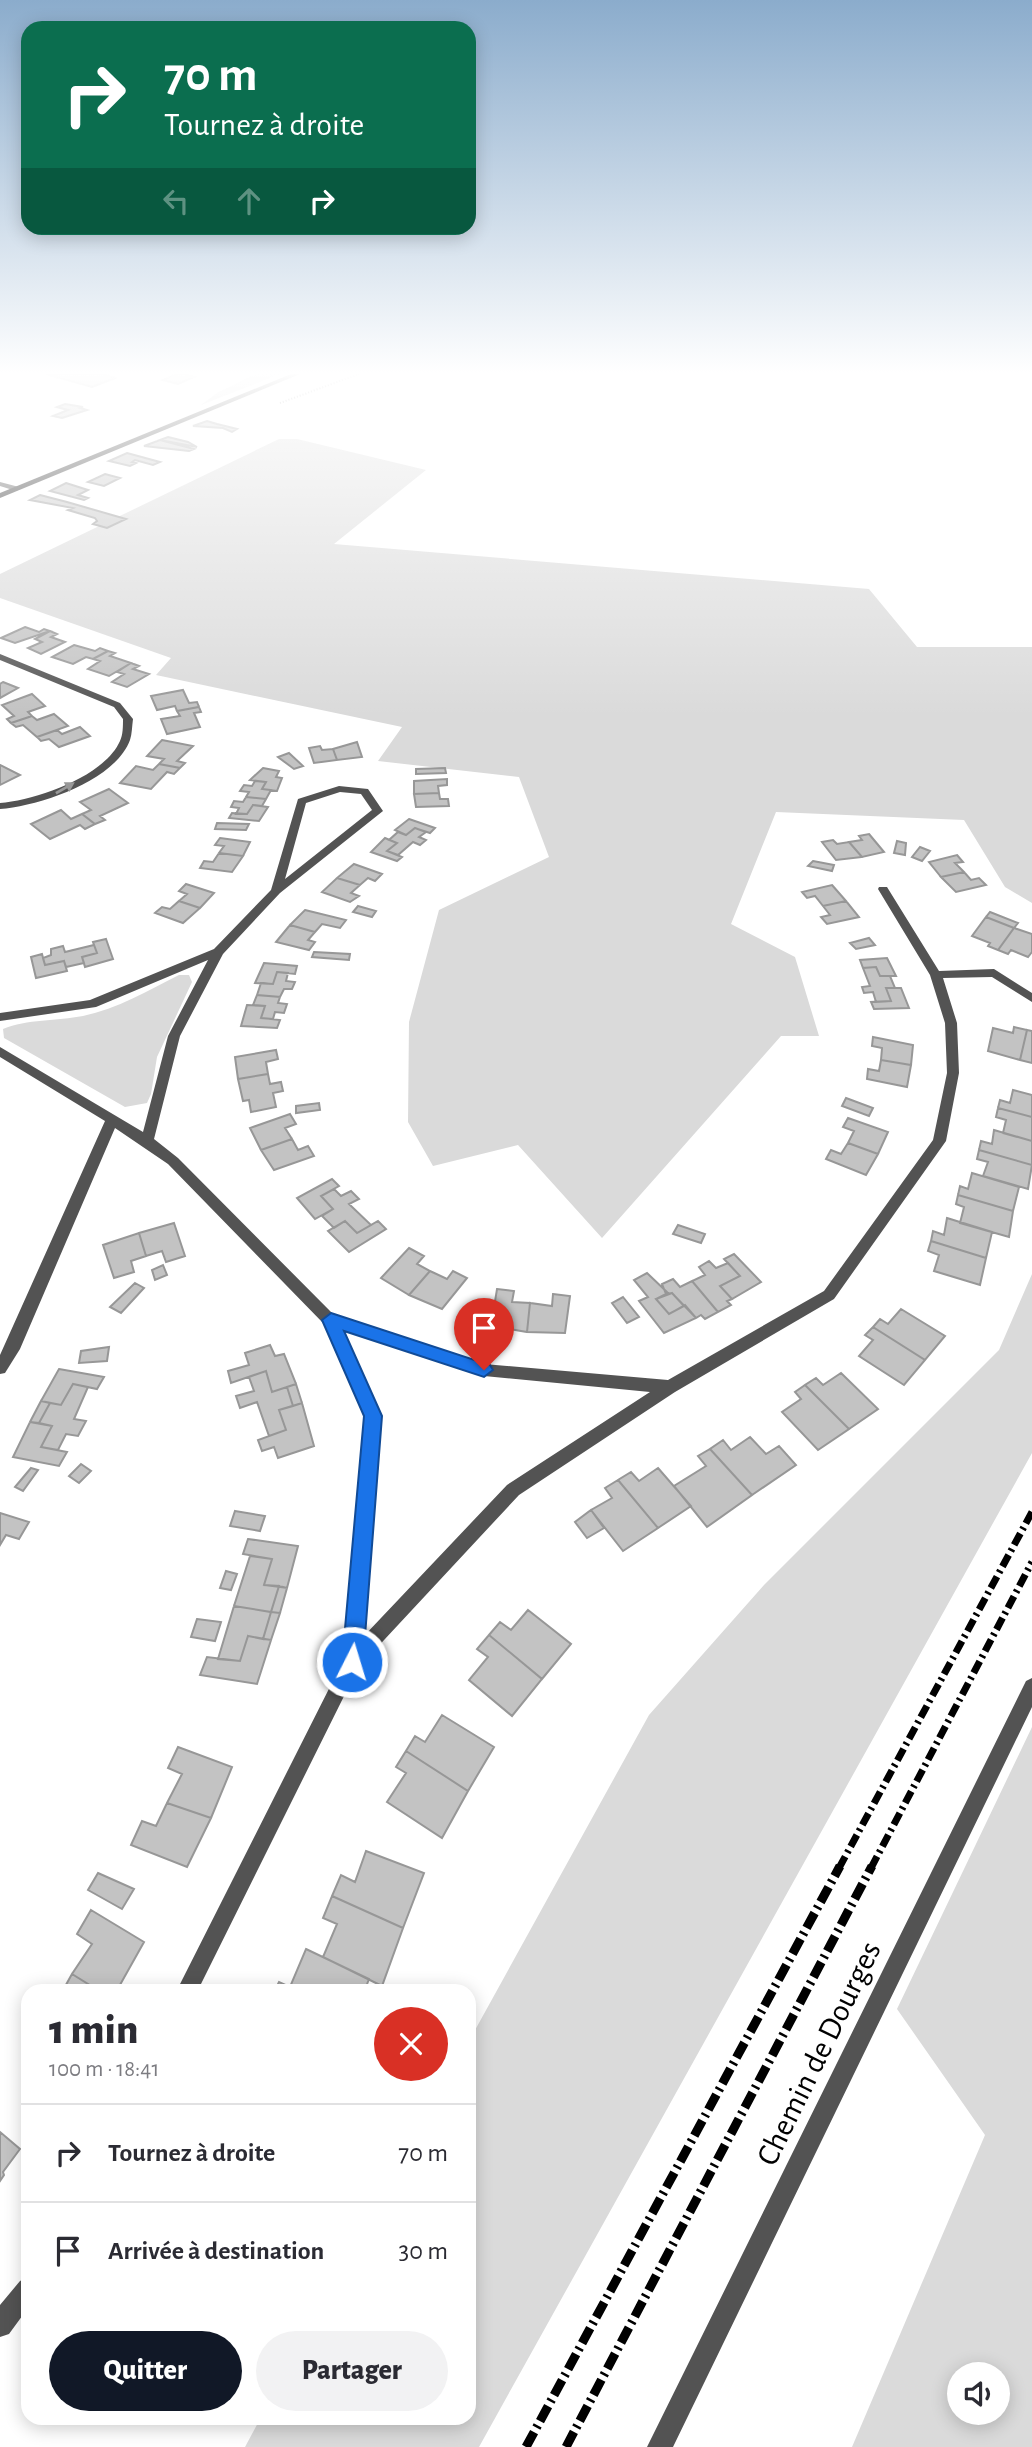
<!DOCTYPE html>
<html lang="fr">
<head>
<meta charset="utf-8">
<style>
  :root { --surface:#fff; --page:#f2f2f3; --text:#2b2b33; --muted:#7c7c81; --line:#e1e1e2; --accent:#111827 }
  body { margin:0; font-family:"Alegreya Sans",sans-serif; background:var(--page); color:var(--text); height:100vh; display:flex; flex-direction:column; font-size:26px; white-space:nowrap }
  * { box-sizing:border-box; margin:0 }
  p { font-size:23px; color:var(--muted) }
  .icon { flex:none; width:38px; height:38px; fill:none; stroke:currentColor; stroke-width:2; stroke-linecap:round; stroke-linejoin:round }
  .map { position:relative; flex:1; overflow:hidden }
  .details { position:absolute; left:21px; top:1984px; width:455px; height:441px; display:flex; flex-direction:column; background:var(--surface); border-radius:21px; box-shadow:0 4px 18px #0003 }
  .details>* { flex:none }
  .hud { position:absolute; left:21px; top:21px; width:455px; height:214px; border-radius:21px; box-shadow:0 4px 18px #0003; background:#0b6e4f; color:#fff; overflow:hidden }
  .buttons { position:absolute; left:947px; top:2362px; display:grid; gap:14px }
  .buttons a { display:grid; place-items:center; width:63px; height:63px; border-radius:50%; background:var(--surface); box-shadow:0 4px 18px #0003; font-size:35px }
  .pin { position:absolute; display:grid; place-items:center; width:60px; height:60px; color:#fff; margin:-72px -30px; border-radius:50% 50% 50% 0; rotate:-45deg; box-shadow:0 0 7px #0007 }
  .pin .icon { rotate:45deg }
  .me { position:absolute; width:77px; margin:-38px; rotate:5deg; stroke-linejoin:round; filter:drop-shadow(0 0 5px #0008) }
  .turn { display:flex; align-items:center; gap:24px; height:147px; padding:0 28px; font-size:32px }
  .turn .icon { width:91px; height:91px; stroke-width:2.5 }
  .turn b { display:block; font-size:49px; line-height:60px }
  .lanes { display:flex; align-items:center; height:66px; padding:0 28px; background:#0003; justify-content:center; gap:35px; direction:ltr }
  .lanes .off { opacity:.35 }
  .round { display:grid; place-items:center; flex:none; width:74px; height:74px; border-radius:37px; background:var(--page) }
  .summary { display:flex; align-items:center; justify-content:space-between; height:119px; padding:0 28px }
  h1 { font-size:42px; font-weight:800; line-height:52px }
  .button { display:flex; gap:14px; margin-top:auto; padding:14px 28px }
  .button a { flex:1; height:80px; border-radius:42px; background:var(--accent); color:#fff; font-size:28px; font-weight:800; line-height:80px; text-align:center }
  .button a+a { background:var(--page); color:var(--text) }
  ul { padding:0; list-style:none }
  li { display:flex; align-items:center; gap:21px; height:98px; padding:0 28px; border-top:2px solid var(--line) }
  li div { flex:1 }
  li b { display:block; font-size:26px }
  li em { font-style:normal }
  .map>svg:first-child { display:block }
  .green { fill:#dadada; fill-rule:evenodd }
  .building { fill:#c3c3c3; stroke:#979797; stroke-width:2 }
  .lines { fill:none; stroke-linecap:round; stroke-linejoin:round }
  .path { stroke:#757575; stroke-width:2; stroke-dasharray:1 2; stroke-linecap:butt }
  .service { fill:#535353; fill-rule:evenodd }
  .minor { fill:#535353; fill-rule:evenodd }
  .secondary { fill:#202020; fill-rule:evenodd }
  .rail-far1 { stroke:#000; stroke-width:7; stroke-dasharray:13 4.5 2.5 4.5; stroke-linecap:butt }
  .rail { stroke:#000; stroke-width:9; stroke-dasharray:17 5 2.5 5; stroke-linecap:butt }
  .oneway { fill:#989898 }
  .route { fill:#1a73e8; stroke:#114b97; stroke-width:2 }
  .labels { text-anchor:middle; stroke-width:7; stroke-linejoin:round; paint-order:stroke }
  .near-street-label { font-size:32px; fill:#000; stroke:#fff }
</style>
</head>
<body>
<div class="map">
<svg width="1032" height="2447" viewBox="0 0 1032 2447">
  <rect width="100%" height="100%" fill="#fff"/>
  <path class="green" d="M255 374H280L201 405 217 393Z
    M279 439H297L426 470 334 544 869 589 917 647H1032V903L1005 887 964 820 776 812 731 924 795 957 819 1036H781L602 1238 518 1145 433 1166 408 1122 409 1022 439 910 549 857 519 777 378 761 402 727 156 675 171 658 0 598V574Z
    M179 975H189L192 982 157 1057 151 1094 147 1103 125 1107 4 1038 3 1029C27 1019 57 1021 83 1016 117 1009 149 990 179 975Z
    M1032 1274V1453L479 2447H245L260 2419 469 2418V2041L649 1715 764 1585 999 1350Z
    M1032 1727V2447H852L985 2135 897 2009ZM959 2375H998V2413H959Z"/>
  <path class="building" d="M46 374H103L115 378 92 387Z
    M177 374H185L194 377 178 384 163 380Z
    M65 404 83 407 80 408 87 410 62 418 53 416 68 410 57 407Z
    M207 421 217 424 237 429 232 432 223 428 193 426Z
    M168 437 188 442 197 447 160 440Z
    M160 440 194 449 189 451 144 446Z
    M127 453 160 462 153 465 135 460 132 462 136 463 130 466 109 461Z
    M105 474 120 478 104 486 88 482Z
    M66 483 88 490 78 495 88 498 84 500 50 491Z
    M40 495 67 502 126 519 107 528 93 524 97 521 95 518 68 510 73 508 30 500Z
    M25 627 39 632 44 629 50 631 15 643 1 638Z
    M50 631 57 634 51 637 65 642 41 654 28 648 42 642 35 639Z
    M74 645 95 651 100 648 108 651 93 659 86 657 73 664 52 657Z
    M108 651 115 653 110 656 131 663 109 676 88 669 100 661 93 659Z
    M131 663 139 666 133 669 149 674 127 687 112 682 124 674 117 672Z
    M3 682 18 688 0 698V684Z
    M183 690 189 703 197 702 199 707 177 711 175 706 157 710 151 696Z
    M32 694 45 706 28 712 32 716 11 723 7 719 14 716 2 705Z
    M199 707 201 712 194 713 200 727 167 734 161 719 180 716 177 711Z
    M54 714 68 726 37 737 23 725 16 727 11 723 32 716 37 720Z
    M80 727 90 736 59 747 49 739 41 741 37 737 57 730 62 734Z
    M162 740 193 746 177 761 185 763 180 768 159 764 164 759 147 756Z
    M357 742 362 757 337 760 333 749Z
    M320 746 322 750 333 749 337 760 314 763 309 748Z
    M289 753 303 766 294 769 278 757Z
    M159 764 180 768 174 774 167 772 151 789 120 783 136 766 153 770Z
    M0 765 20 775 0 785Z
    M263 768 279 771 276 777 282 778 277 791 262 789 266 782 250 780Z
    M445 768 446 773 416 774V769Z
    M447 779V785L438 786 439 793 414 794V781Z
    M255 781 266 782 262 789 271 790 266 799 246 797 249 792 240 791 244 785 252 786Z
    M109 789 128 803 100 816 105 820 95 824 82 814 91 810 80 802Z
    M439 793 440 799H448L449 806 416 807 414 794Z
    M246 797 266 799 262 806 253 805 247 814H236L239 808 231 807 234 801 243 802Z
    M253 805 268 807 259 821 229 818 232 813 247 814Z
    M61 810 71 819 82 814 95 824 85 829 80 825 50 839 31 824Z
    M409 819 435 828 430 833 415 828 406 835 395 830Z
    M217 823 249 824 246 830 215 829Z
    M415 828 426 832 419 837 426 840 420 845 413 842 398 855 387 851 397 843 389 840 398 832 406 835Z
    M869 834 884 852 862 857 849 842 862 840 859 836Z
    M220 838 250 842 243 856 219 853 224 846 215 845Z
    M385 838 397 843 387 851 402 857 397 861 371 852Z
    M833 840 837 844 849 842 862 857 836 860 822 842Z
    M897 841 906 843 905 855 894 853Z
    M920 847 930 851 922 861 912 857Z
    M219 853 243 856 232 872 200 868 204 861 213 862Z
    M957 855 963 862 955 863 964 872 941 877 929 862Z
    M813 861 834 865 832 871 808 866Z
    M354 864 382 874 375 881 368 878 360 885 337 878Z
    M964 872 971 880 979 878 986 885 956 892 941 877Z
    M337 878 360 885 351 893 359 896 350 902 322 892Z
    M186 884 214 893 200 908 179 901 187 894 179 891Z
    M832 885 846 901 823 906 815 896 807 898 802 892Z
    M179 901 200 908 183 923 155 913 162 907 170 909Z
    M846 901 859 917 827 924 821 917 830 915 823 906Z
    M358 906 376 911 372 917 353 912Z
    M305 910 346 920 340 928 322 924 315 932 290 925Z
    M990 912 1018 923 1014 928 986 917Z
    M986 917 1014 928 998 950 988 946 990 943 972 936Z
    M290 925 315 932 308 940 315 942 309 950 276 942Z
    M1014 928 1032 934V952L1028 957 1011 950 1008 954 998 950Z
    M869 938 875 945 856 949 850 943Z
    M106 939 113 959 85 967 82 957 97 953 93 942Z
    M94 945 97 953 82 957 84 963 66 967 64 961 45 965 43 958 51 955V949L63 946 65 952Z
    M314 952 350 954 349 960 312 957Z
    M42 954 45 965 64 961 67 971 36 978 31 957Z
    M887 958 896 976H880L876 967 863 968 860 960Z
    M264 963 297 966 295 974 277 972 273 984 255 983Z
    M876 967 880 976H890L895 988H886L891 1001 876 1002 873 992 864 993 862 987 870 986 863 968Z
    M277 972 288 973 286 981 295 982 292 989H284L280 997 257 995 261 983 273 984Z
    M886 988H901L909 1008 874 1009 871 1002 891 1001Z
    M257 995 280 997 278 1003 287 1004 284 1013 275 1012 273 1019 261 1018 265 1006 253 1005Z
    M247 1005 265 1006 261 1018 280 1020 277 1028 241 1026Z
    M1014 1027 1027 1030 1020 1060 988 1051 993 1028 1013 1033Z
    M1027 1030 1032 1031V1063L1020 1060Z
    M873 1037 913 1045 911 1065 881 1060 882 1048 872 1046Z
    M276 1050 278 1059 266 1062 268 1074 238 1079 235 1057Z
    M881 1060 911 1065 907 1087 867 1079 868 1069 879 1071Z
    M268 1074 270 1084 281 1082 283 1091 273 1093 276 1107 251 1112 249 1100 243 1101 238 1079Z
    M1013 1090 1032 1095V1117L998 1108 1000 1100 1010 1103Z
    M846 1098 873 1108 869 1116 842 1106Z
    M319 1103 320 1110 296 1113V1106Z
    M998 1108 1032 1117V1141L1003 1133 1006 1120 996 1117Z
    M290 1114 296 1124 285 1128 292 1139 261 1150 250 1128Z
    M848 1118 888 1132 878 1154 848 1143 854 1131 843 1127Z
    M994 1130 1032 1141V1165L979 1150 981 1141 992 1144Z
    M292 1139 298 1150 308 1146 314 1156 274 1170 261 1150Z
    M848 1143 878 1154 866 1175 826 1159 831 1150 841 1154Z
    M979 1150 1032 1165 1028 1189 983 1176 988 1162 977 1159Z
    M972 1173 1019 1187 1013 1211 958 1195 960 1186 968 1189Z
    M332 1179 339 1186 321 1196 333 1209 315 1219 297 1198Z
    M334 1189 341 1196 351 1191 359 1199 349 1204 371 1225 357 1233 345 1221 334 1228 322 1216 333 1209 321 1196Z
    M958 1195 1013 1211 1009 1237 960 1223 964 1207 956 1204Z
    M947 1218 992 1232 986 1258 931 1241 933 1231 944 1235Z
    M345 1221 357 1233 378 1221 386 1229 349 1252 328 1231Z
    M174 1223 185 1256 166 1262 162 1251 146 1256 139 1233Z
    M678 1225 705 1234 701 1243 673 1234Z
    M139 1233 146 1256 131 1261 134 1272 114 1278 103 1245Z
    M931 1241 986 1258 980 1285 934 1271 939 1255 928 1251Z
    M409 1248 424 1256 417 1264 430 1271 409 1295 381 1278Z
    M734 1254 761 1282 732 1299 720 1286 740 1276 724 1259Z
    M709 1261 716 1268 728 1263 740 1276 720 1286 732 1299 727 1301 731 1305 718 1312 692 1281 705 1275 699 1267Z
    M163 1265 167 1275 155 1280 152 1270Z
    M430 1271 447 1279 453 1271 467 1278 442 1309 409 1295Z
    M647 1273 668 1293 656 1299 669 1314 685 1305 696 1318 664 1333 639 1301 648 1297 634 1280Z
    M673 1279 680 1287 692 1281 718 1312 705 1319 701 1315 696 1318 672 1293 666 1294 662 1284Z
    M135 1283 144 1288 121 1313 110 1307Z
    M497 1289 514 1291 512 1302 530 1303 527 1332 491 1326Z
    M672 1293 684 1306 669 1314 656 1299Z
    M553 1294 570 1296 565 1333 527 1332 530 1303 552 1306Z
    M623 1297 639 1317 627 1323 612 1303Z
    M901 1309 945 1336 925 1360 873 1327 880 1319 888 1324Z
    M873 1327 925 1360 904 1385 859 1356 873 1340 865 1335Z
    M270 1345 275 1356 284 1354 296 1384 272 1392 266 1371 231 1383 228 1371 249 1365 245 1353Z
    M109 1347 107 1361 79 1363 81 1351Z
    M59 1369 104 1377 97 1389 73 1384 61 1405 41 1401Z
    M266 1371 272 1392 287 1387 293 1406 279 1410 286 1430 269 1436 257 1402 240 1408 236 1396 254 1391 249 1377Z
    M841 1373 878 1409 849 1429 805 1385 816 1378 823 1385Z
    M73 1384 88 1387 74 1419 86 1421 78 1436 66 1434 58 1450 41 1447 52 1426 39 1423 50 1403 61 1405Z
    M296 1384 302 1403 293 1406 287 1387Z
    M805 1385 849 1429 818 1450 782 1412 801 1399 795 1392Z
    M41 1401 50 1403 39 1423 30 1422Z
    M302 1403 314 1446 278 1458 274 1447 262 1451 258 1440 286 1430 279 1410Z
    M30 1422 52 1426 41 1447 67 1452 59 1466 13 1457Z
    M750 1437 766 1454 779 1446 796 1465 752 1495 710 1449 723 1440 731 1450Z
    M710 1449 752 1495 707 1527 674 1486 706 1466 698 1456Z
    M81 1464 91 1471 79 1483 69 1476Z
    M31 1468 38 1470 23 1491 15 1487Z
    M658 1468 691 1506 658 1528 618 1480 631 1472 639 1481Z
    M618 1480 658 1528 623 1551 591 1510 612 1498 605 1488Z
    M591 1510 604 1528 587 1538 575 1522Z
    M235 1511 265 1516 260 1531 230 1526Z
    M0 1513 29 1522 19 1539 6 1535 0 1545Z
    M248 1539 298 1546 287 1588 264 1585 272 1559 243 1554Z
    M250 1556 272 1559 264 1585 279 1586 271 1612 234 1606Z
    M226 1571 237 1574 231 1590 220 1588Z
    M279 1586 287 1588 280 1613 271 1612Z
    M234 1606 271 1612 263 1639 248 1636 240 1661 218 1659Z
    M528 1610 571 1644 542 1679 489 1635 500 1622 511 1630Z
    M271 1612 280 1613 271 1640 263 1639Z
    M197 1619 221 1622 215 1641 191 1637Z
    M489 1635 542 1679 512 1716 469 1680 488 1657 477 1649Z
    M248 1636 271 1640 257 1684 200 1675 207 1657 240 1661Z
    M442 1715 494 1747 468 1791 406 1751 415 1736 425 1742Z
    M178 1747 232 1767 211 1818 167 1803 182 1774 168 1768Z
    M406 1751 468 1791 442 1838 387 1802 406 1773 396 1767Z
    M167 1803 211 1818 187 1867 131 1845 142 1821 156 1826Z
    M366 1851 424 1873 403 1928 332 1896 341 1875 355 1882Z
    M98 1873 134 1889 122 1909 88 1890Z
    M332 1896 403 1928 382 1986 323 1957 337 1924 323 1918Z
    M91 1910 144 1942 116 1992H101L72 1974 92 1944 77 1934Z
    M306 1949 369 1979 364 1992H274L279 1982 290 1987Z
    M72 1974 101 1992H62Z
    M0 2132 20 2149 3 2172 4 2175 0 2181Z"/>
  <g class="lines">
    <path class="path" d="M280 403 359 374"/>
    <path class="service" d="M0 482 19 487 20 489 16 491 0 486Z
      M1032 1678V1707L673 2447H647L1026 1681Z"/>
    <path class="minor" d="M0 654 120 703 133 719C132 726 132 734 130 740 115 781 39 806 0 809V803C36 800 104 777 120 741 123 735 123 726 123 719L114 707 0 660Z
      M339 786 368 789 383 811 280 893 223 954 180 1036 154 1139 178 1158 335 1316 484 1364 668 1380 824 1291 933 1140 947 1073 945 1023 930 975 878 889 879 887H887L939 971 994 969 1032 993V1002L992 977 943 978 957 1023 959 1073 946 1141 834 1299 675 1392 519 1495 358 1668 197 1992H176L343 1661 364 1416 324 1324 168 1164 115 1128 20 1349 5 1373 0 1374V1355L105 1121 0 1057V1047L143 1132 168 1036 208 960 96 1007 0 1021V1013L90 1000 214 949 271 890 298 799ZM340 792 361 794 372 810 285 879 306 803ZM342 1330 484 1376 650 1392 507 1485 363 1637 380 1416Z
      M28 2277V2308L9 2334 0 2337V2305L20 2281Z"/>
    <path class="secondary" d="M291 374H300L0 498V493Z"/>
    <path class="rail-far1" d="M839 1868 1032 1512
      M871 1868 1032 1562"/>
    <path class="rail" d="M526 2447 840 1866
      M566 2447 872 1866"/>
  </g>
  <defs><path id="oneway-solid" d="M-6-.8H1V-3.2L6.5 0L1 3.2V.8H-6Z" transform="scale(1.75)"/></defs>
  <use class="oneway" href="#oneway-solid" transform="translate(65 788) rotate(-30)"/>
  <linearGradient id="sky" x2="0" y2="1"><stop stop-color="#8baccc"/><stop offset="0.52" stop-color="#fff"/><stop offset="1" stop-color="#fff" stop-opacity="0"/></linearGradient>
  <rect width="1032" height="717" fill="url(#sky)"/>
  <path class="route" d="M331 1313 490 1365 493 1370 484 1377 344 1331 382 1416 363 1662 360 1669 352 1672 345 1669 342 1662 364 1416 322 1320Z"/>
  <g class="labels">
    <g class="near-street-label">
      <text transform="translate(818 2053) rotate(-64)" y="11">Chemin de Dourges</text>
    </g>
  </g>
</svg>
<div class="buttons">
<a><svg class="icon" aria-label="sound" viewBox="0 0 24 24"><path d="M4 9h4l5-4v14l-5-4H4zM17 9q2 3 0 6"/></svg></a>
</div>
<div class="pin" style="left:484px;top:1370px;background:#d93025"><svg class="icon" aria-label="arrive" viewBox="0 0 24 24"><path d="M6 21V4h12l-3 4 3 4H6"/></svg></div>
<svg class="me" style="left:352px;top:1662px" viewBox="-20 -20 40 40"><circle r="17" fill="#1a73e8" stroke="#fff" stroke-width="3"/><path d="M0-11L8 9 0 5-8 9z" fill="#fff"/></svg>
<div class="hud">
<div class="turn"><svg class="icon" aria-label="right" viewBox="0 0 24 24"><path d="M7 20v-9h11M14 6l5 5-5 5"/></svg><div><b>70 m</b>Tournez à droite</div></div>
<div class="lanes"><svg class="icon off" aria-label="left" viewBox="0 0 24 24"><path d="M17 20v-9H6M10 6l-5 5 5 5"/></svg><svg class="icon off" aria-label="ahead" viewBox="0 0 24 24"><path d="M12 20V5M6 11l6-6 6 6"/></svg><svg class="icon" aria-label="right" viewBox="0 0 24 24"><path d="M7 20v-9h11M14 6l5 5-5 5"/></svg></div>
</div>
<section class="details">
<div class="summary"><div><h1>1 min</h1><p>100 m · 18:41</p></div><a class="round" style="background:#d93025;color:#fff"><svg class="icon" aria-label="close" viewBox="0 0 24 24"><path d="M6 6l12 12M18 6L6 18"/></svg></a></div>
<ul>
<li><svg class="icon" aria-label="right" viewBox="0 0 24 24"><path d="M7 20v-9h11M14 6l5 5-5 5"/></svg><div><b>Tournez à droite</b></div><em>70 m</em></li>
<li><svg class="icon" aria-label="arrive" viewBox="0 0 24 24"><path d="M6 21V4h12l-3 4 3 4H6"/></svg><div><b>Arrivée à destination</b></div><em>30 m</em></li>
</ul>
<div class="button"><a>Quitter</a><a>Partager</a></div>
</section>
</div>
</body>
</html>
